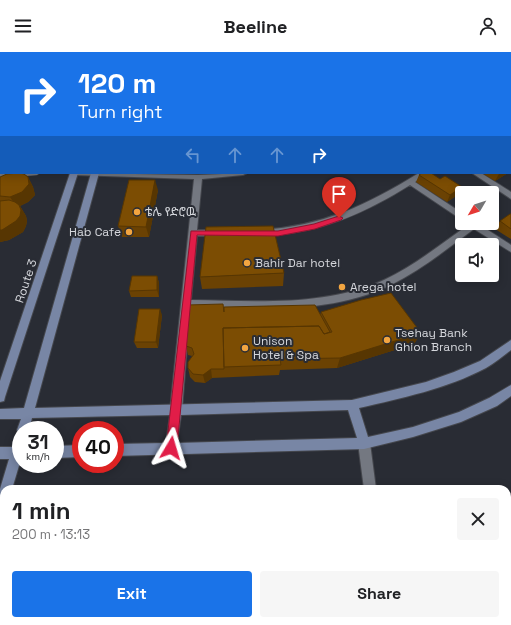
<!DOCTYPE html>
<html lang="en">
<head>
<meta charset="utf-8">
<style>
  :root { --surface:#fff; --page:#f6f6f6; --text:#202124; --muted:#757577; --accent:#1a73e8 }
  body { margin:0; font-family:"Space Grotesk","Noto Sans Ethiopic",sans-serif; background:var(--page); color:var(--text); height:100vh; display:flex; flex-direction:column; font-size:15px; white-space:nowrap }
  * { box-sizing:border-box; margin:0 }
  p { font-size:13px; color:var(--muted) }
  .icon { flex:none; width:22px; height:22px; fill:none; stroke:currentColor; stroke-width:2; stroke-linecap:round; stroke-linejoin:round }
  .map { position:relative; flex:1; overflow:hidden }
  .sheet { position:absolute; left:0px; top:433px; width:511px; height:140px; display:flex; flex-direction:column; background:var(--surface); border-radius:12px 12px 0 0; box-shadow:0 2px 10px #0003 }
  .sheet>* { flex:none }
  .guide { position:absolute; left:0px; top:0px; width:511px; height:122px; box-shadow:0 2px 10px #0003; background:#1a73e8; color:#fff; overflow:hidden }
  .needle { width:26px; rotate:231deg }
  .tools { position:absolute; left:455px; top:134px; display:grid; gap:8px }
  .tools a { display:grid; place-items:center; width:44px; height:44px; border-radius:4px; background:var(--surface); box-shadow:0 2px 10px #0003; font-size:20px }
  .speed { position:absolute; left:12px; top:369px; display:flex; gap:8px; font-size:20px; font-weight:700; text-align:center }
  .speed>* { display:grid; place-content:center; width:52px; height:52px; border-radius:50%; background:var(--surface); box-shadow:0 2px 10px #0003; line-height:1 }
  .speed small { font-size:10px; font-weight:400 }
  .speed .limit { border:6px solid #d22; background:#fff; color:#111 }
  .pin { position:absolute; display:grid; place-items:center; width:34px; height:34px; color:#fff; margin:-41px -17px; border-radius:50% 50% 50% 0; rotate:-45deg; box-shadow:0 0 4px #0007 }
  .pin .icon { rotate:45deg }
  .me { position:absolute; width:44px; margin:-22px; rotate:7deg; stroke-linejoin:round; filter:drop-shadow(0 0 3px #0008) }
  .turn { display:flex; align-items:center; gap:14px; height:84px; padding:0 12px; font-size:18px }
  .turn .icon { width:52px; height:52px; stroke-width:2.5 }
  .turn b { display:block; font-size:28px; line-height:34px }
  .lanes { display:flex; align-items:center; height:38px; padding:0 12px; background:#0003; justify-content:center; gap:20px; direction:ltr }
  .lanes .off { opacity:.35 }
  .round { display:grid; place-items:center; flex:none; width:42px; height:42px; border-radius:4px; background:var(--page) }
  .head { display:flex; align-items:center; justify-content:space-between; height:68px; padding:0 12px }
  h1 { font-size:24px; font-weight:700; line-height:30px }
  .cta { display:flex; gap:8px; margin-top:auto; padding:8px 12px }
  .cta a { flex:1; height:46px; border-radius:4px; background:var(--accent); color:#fff; font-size:16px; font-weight:700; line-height:46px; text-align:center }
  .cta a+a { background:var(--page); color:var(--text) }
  header { display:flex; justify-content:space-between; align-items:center; height:52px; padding:0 12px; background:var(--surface); font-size:18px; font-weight:700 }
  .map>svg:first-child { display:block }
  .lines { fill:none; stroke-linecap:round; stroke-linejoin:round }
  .lane-casing { stroke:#45474d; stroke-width:1 }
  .street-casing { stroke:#45474d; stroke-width:2 }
  .secondary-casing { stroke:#45474d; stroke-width:2 }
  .highway-casing { stroke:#45474d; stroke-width:2 }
  .lane { fill:#747881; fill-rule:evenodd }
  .street { fill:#747881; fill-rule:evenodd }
  .secondary { fill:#7886a5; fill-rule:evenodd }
  .highway { fill:#81a5f8; fill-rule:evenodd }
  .wall { fill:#6b4203 }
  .shaded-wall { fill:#573602 }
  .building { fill:#7c4d03; stroke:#573602 }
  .route { fill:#e11d48; stroke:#92132f }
  .poi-dot { fill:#f2a541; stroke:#292c34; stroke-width:1.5 }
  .labels { text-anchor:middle; stroke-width:4; stroke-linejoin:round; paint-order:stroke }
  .poi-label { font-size:12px; fill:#d5d7dc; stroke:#292c34; text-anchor:start }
  .street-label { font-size:12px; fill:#d5d7dc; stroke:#292c34 }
</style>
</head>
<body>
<header><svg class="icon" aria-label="menu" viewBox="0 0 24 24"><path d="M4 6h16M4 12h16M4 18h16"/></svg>Beeline<svg class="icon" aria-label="person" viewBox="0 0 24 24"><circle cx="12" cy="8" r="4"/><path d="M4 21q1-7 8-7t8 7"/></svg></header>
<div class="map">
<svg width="511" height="573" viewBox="0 0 511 573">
  <rect width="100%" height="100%" fill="#292c34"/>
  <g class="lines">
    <g class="lane-casing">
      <path id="lane" d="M80 0H89L79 1Z
        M0 24H1V28H0Z
        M0 39H1V43H0Z
        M10 121H40L37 123 0 126V122Z"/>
    </g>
    <g class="street-casing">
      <path id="street" d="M191 0H197V1H191Z
        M321 0H327L328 1H322Z
        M467 0H474L475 1H468Z
        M510 33H511V38H510Z
        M510 101H511V106H510Z
        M70 121 198 123 247 121 243 123 202 127 197 178H217L221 181 217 184H197L191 248C254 249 325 255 384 228 414 214 441 192 468 173L467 171H477L511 193V200L474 177C447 197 421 218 391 233 329 263 257 256 190 256L182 358 180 362 176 363 172 362 170 358 194 127 74 123Z
        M419 121H428L415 130 462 161V168L410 133C369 159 323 180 274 183 268 184 261 186 257 181L261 178C323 174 367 153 419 121Z
        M472 121H481L511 140V147Z
        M364 385 368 387 370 391 376 437H364L358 391 360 387Z
        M381 569H395L396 573H382Z"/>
    </g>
    <g class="secondary-casing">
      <path id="secondary" d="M70 121H78L5 345 4 349 0 350V329Z
        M91 121H99L35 356 352 348 426 330 454 320 480 309 511 288V298C503 304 495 311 486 316 446 337 402 346 359 356L368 385 413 375 459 360 489 346 511 333V344L497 354 461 370 413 385 364 397 115 404V392L166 391 170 363 32 366 29 378H21V407L12 437H4V462L0 463V437L9 407H0V395H12L17 382 19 381 17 378 21 367H0V357L24 356ZM348 358 357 386 177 391 181 363Z
        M81 393V405L55 406V394Z"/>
    </g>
    <g class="highway-casing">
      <path id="highway" d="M111 0H121V1H111Z"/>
    </g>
    <use href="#lane" class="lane"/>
    <use href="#street" class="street"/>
    <use href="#secondary" class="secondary"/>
    <use href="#highway" class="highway"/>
  </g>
  <path class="wall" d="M327 0H344L341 1H329Z
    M511 73V102H510V74Z
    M482 121H508L495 129Z
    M419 123 459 142 447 150 416 130Z
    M0 125H28L33 135 35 143 28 150 20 154 26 164 27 169 26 174 23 180 9 188 0 190Z
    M158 138 149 185H122L118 174Z
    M511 162V187L495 177 500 169Z
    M284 221 283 234 202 237 200 225Z
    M157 224 159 231V245H131L129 239Z
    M224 260 320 263 321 260 421 281 414 292 337 316 280 318 279 323 212 326 205 331 195 330 190 325 188 316 192 304 188 303 186 294Z
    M162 263 158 296H137L134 290Z
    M444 569H467L468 573H445Z"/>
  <path class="shaded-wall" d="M335 0H344L341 1H335Z
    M500 121H508L495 129 499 122Z
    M28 125 33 135 35 143 28 150 20 154 26 164 27 169 26 174 23 180 9 188 0 190V178L17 155 10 145Z
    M155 128 158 138 149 185 146 175Z
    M462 135 459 142 447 150 450 143Z
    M157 224 159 231V245L157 238Z
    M160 257 162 263 158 296 156 290Z
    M421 281 414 292 337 316 340 306Z
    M211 317 212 326 205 331 203 323Z"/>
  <path class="building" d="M149 0H182L181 1H148Z
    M511 73V88L510 87V74Z
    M510 105H511V115H510Z
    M20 121 24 122 28 125 29 132 22 140 10 145 0 144V125L7 122Z
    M422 121H431L440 127 445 124 462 135 450 143 419 123Z
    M129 128H155L146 175 118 174Z
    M9 148 15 150 19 153 21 158 20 164 16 169 2 178H0V149Z
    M510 162H511V177L500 169Z
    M273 174 284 221 200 225 206 175Z
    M132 224H157V238L129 239Z
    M391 241 421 281 340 306 280 307 281 313 224 315 223 276 319 274 324 282 332 280 321 260 361 248Z
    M223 252 224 260V255L315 253 330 280 324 282 319 274 223 276 224 317H211L203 323 193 322 188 316V310L194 302 192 296 186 294 187 253Z
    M139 257H160L156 290H134Z
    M450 569H467L468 573H451Z"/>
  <path class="route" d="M339 164 343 166 341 168 315 177 278 184 197 183 177 396 175 400 171 402 168 400 166 396 191 179H278L314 172Z"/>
  <g class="poi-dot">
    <circle cx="137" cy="160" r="4"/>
    <circle cx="129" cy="180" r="4"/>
    <circle cx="247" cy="211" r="4"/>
    <circle cx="342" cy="235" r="4"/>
    <circle cx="387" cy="288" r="4"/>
    <circle cx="245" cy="296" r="4"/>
  </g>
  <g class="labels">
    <g class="poi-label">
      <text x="145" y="164">ቴሌ የድሮዉ</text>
      <text x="121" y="184" text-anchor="end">Hab Cafe</text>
      <text x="255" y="215">Bahir Dar hotel</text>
      <text x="350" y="239">Arega hotel</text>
      <text x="395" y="285">Tsehay Bank<tspan x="395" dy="14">Ghion Branch</tspan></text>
      <text x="253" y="293">Unison<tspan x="253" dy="14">Hotel &amp; Spa</tspan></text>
    </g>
    <g class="street-label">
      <text transform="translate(26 229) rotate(-72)" y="4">Route 3</text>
    </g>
  </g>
</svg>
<div class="tools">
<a><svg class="needle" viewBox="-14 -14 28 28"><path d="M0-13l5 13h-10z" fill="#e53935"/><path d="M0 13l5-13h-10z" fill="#757577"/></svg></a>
<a><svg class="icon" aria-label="sound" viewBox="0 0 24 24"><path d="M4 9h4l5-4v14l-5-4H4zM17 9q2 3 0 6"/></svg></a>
</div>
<div class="speed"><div>31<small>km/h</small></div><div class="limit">40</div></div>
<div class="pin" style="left:339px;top:166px;background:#d93025"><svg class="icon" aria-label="arrive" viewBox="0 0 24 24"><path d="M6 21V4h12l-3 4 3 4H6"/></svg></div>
<svg class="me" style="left:171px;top:396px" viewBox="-20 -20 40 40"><path d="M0-17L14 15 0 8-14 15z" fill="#e11d48" stroke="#fff" stroke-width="4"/></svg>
<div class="guide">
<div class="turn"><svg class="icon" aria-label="right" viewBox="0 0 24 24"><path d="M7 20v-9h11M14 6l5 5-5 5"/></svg><div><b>120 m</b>Turn right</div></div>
<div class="lanes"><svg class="icon off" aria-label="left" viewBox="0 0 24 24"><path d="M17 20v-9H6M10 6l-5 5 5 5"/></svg><svg class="icon off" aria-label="ahead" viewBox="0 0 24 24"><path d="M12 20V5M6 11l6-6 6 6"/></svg><svg class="icon off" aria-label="ahead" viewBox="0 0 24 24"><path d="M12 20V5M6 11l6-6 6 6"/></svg><svg class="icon" aria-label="right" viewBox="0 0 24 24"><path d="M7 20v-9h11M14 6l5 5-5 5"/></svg></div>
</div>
<section class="sheet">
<div class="head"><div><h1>1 min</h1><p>200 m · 13:13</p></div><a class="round"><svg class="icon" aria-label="close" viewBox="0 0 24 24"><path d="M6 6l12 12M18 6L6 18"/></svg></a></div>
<div class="cta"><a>Exit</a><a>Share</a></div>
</section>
</div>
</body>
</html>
